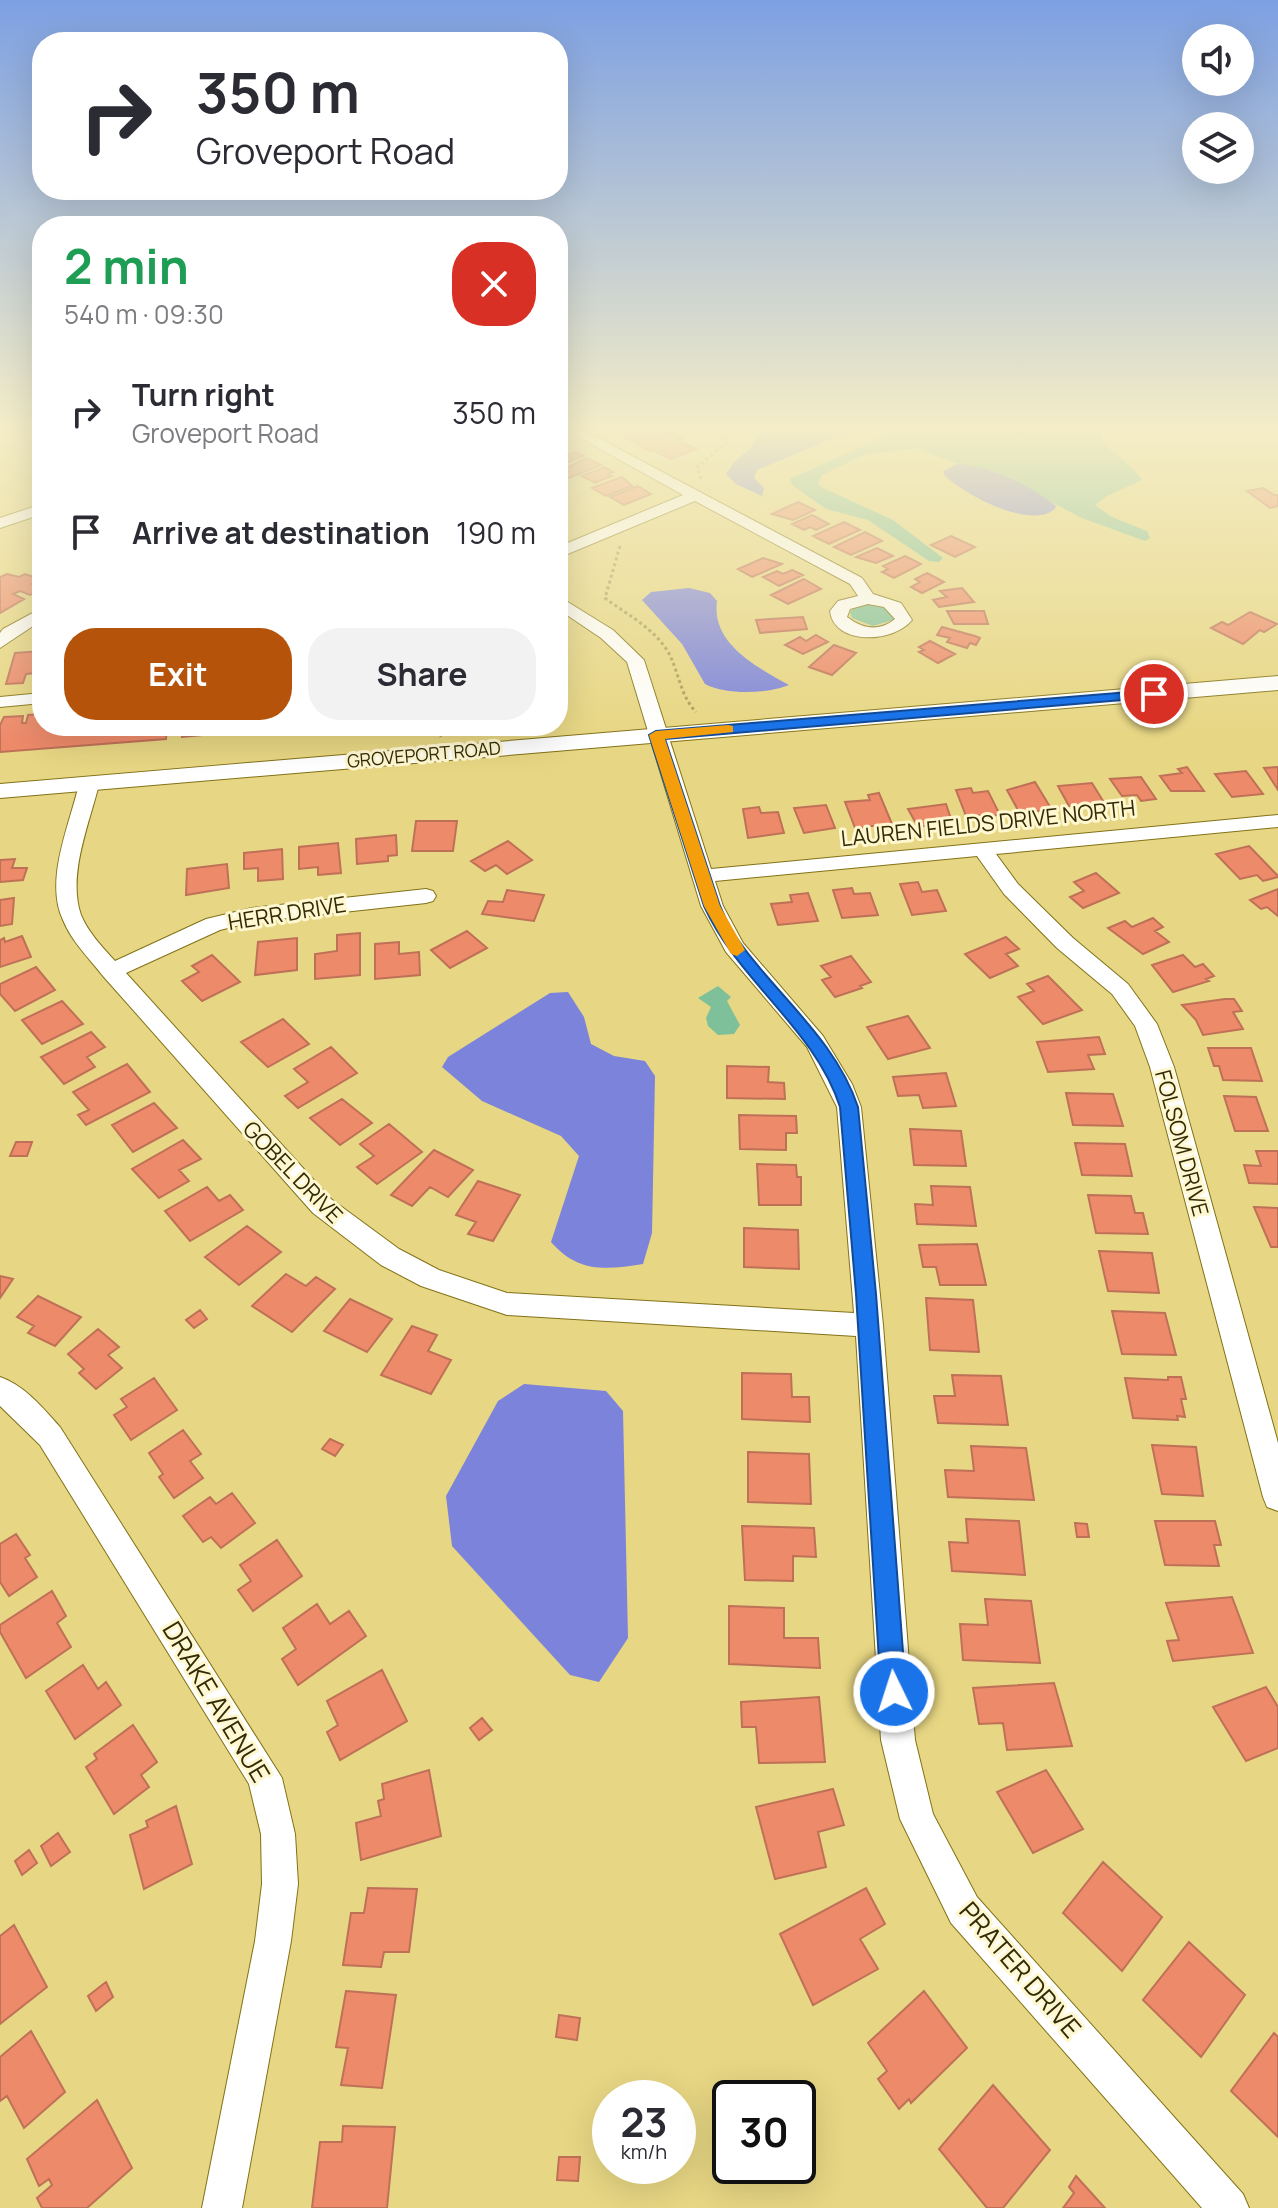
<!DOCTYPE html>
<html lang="en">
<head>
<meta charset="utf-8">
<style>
  :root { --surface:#fff; --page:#f2f2f3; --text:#2b2b33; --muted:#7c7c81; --accent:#b45309 }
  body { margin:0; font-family:Manrope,sans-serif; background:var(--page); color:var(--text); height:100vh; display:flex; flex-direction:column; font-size:30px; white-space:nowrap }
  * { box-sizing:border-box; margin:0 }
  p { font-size:26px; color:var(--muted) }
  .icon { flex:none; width:44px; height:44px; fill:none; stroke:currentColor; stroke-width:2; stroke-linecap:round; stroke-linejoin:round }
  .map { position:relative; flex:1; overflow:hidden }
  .side { position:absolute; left:32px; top:216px; width:536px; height:520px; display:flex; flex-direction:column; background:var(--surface); border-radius:32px; box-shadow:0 8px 32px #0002 }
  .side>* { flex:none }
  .banner { position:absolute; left:32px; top:32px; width:536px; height:168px; border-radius:32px; box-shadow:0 8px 32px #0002; background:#fff; color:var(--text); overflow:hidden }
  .controls { position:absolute; left:1182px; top:24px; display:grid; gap:16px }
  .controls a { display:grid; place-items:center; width:72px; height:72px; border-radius:50%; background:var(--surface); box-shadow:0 8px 32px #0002; font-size:40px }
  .speed { position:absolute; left:592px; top:2080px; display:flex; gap:16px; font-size:40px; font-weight:700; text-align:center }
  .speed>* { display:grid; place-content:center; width:104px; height:104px; border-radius:50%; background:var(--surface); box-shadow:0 8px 32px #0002; line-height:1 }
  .speed small { font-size:20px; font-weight:400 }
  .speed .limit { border:4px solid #111; border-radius:12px; background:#fff; color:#111 }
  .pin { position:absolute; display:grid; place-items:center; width:68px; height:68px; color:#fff; margin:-34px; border:4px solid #fff; border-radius:50%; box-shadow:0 2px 8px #0007 }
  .me { position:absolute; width:88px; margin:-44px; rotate:356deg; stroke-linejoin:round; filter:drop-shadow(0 0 6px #0008) }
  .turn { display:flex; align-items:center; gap:28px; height:168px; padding:0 32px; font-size:36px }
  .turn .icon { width:104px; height:104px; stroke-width:2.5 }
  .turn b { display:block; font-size:56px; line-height:68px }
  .round { display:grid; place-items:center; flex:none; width:84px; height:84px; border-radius:32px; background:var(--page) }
  .summary { display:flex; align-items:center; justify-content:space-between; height:136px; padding:0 32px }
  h1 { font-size:48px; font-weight:700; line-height:60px; color:#1e9e55 }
  .button { display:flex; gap:16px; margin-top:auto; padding:16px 32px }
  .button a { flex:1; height:92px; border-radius:32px; background:var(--accent); color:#fff; font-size:32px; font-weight:700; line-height:92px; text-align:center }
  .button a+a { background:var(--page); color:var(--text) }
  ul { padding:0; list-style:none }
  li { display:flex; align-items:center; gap:24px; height:120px; padding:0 32px }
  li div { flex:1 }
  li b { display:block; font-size:30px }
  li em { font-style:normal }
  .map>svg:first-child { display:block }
  .green { fill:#7ec09a }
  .water { fill:#7c83da }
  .building { fill:#ed8a6a; stroke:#bf7158; stroke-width:2 }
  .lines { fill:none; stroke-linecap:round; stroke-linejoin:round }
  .minor-casing { stroke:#827217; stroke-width:2 }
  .major-casing { stroke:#827217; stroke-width:2 }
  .path { stroke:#a99c59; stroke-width:3; stroke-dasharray:3 3; stroke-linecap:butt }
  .minor { fill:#fff; fill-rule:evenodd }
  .major { fill:#fff; fill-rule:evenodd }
  .route { fill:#1a73e8; stroke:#114b97; stroke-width:2 }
  .slow { fill:#f59e0b }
  .labels { text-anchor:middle; stroke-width:6; stroke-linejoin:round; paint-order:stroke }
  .far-street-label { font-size:18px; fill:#322b07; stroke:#fff7cf }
  .street-label { font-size:22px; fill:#322b07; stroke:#fff7cf }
  .near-street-label { font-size:26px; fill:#322b07; stroke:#fff7cf }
</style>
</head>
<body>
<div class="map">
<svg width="1278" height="2208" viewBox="0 0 1278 2208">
  <rect width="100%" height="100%" fill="#e7d683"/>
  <path class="green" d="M896 431H1100C1101 450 1131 461 1142 480L1107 496 1095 505 1112 517 1147 531 1150 538 1145 541 1082 518 996 474 949 461 918 448 866 454 822 475 818 483 821 487 893 520 943 558 939 562 929 561 868 520 826 509 792 485 790 479Z
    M875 603 887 606 895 617 893 620 873 626 852 618 850 612 857 605Z
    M718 986 731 997 727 1001 740 1025 734 1034 718 1035 708 1026 706 1018 711 1007 698 998Z"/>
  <path class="water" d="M761 431H850L757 470 754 478 764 488 762 496 736 484 726 474 735 461 750 449Z
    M957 464C989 465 1031 486 1056 506L1055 509C1030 530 966 495 945 476L943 471Z
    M689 588 710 593 717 601C711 644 757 667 789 685 768 694 725 695 705 684L682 644 642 600 651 592Z
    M568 992 584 1017 591 1044 614 1056 645 1061 655 1076 652 1233 643 1264C606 1270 578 1273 551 1242L579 1156 561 1136 482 1101 442 1067 448 1057 550 993Z
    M524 1384 606 1391 623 1411 628 1638 599 1682 570 1675 452 1546 446 1496 498 1401Z"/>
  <path class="building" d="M634 431H659L661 432 634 442 625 437Z
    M668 432 682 439 651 451 637 444Z
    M682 442 696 449 671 459 656 452Z
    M562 452 566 455 576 452 584 456 561 465 558 453Z
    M587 458 601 465 569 478 558 472Z
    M604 467 613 472 608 474 612 476 595 483 582 476Z
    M622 477 632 486 606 496 592 488Z
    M638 486 651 494 624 505 610 497Z
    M1263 488 1274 495H1278V506L1270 508 1247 491Z
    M798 502 815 510 793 520 772 514Z
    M812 515 829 524 816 530 810 527 804 530 792 524Z
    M844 522 860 530 829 544 813 536Z
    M865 532 882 541 851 555 834 547Z
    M951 536 975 547 955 557 931 545Z
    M877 548 893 556 876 563 856 557Z
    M905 556 921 564 894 578 882 572 888 569 883 566Z
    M763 558 782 564 752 577 738 569Z
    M792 570 803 575 779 586 763 577 777 571 783 574Z
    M927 573 944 582 922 593 911 587 920 582 915 579Z
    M7 574 19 577 25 574 40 579 32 584 42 588 30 595 20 591 13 594 24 599 0 613V577Z
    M804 579 821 589 788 604 771 595Z
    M962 588 974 602 939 607 933 600 947 597 940 591Z
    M947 611H984L988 624H954Z
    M1250 612 1277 624 1264 632 1260 630 1243 644 1211 628 1222 622 1228 625Z
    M803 617 807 629 760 633 756 620Z
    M942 627 975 636 980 638 976 645 970 643 967 648 947 642 950 638 937 635Z
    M816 635 828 642 803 654 785 645 800 637 806 641Z
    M930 641 955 654 938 663 919 652 924 650 919 647Z
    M834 645 856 653 832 675 809 667Z
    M42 651V681L34 682 37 673 26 674 23 683 6 684 15 653Z
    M42 714V726H167L166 739 0 752V725L4 717 23 716 22 723H26L28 715Z
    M182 726H303L182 737Z
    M1187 767 1204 791H1171L1160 776 1182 773 1178 769Z
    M1278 767V790L1264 768Z
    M1246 771 1263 794 1232 797 1215 774Z
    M1141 777 1156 799 1141 801 1137 795 1122 796 1110 779Z
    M1035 782 1052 810 1019 812 1007 790Z
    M1092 783 1105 804 1069 806 1058 786Z
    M971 788 973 793 988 791 1000 815 966 816 956 790Z
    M879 793 892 824 855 828 845 802 870 800 868 795Z
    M946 804 952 822 918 827 908 809Z
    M826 805 835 828 804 833 794 808Z
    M759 807 761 813 778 812 784 833 748 838 743 809Z
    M416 821H457L453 851H412Z
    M396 835 397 855 388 856V861L357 864 356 839Z
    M508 841 532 860 507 874 496 865 485 871 471 861Z
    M338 843 341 873 318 875V867L299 869V847Z
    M1249 846 1278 876V877L1263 881 1257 875 1240 879 1216 854Z
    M282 849 283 879 258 881V868L244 869V853Z
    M15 859 12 868H27L23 880 0 882V860Z
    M227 864 229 888 186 895 187 869Z
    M1096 873 1119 893 1083 908 1070 897 1084 891 1074 882Z
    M918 882 922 892 937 890 946 911 912 915 900 884Z
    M852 888 854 894 870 893 878 915 842 918 833 890Z
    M1278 889V916L1267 907 1261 909 1250 900Z
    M507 890 544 895 534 921 482 914 488 901 503 902Z
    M808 893 818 921 778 925 771 904 792 902 790 895Z
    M14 898 12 924 0 926V900Z
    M1153 918 1163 927 1155 931 1169 942 1143 954 1108 928 1125 921 1132 927Z
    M467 931 487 948 450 968 431 950Z
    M360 933V975L315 979V954L337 951V935Z
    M22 936 31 957 0 967V940L4 938 5 942Z
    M1006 937 1019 949 1006 954 1018 966 990 978 965 954Z
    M297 938V970L255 975 258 942Z
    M399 942V954L419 952 420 975 375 979V944Z
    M212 955 240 982 202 1001 182 981 199 972 192 966Z
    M1183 955 1195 967 1203 964 1214 976 1206 979 1209 981 1173 992 1152 965Z
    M851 956 871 982 860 986 862 988 835 997 822 980 831 977 821 966Z
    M36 967 55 990 15 1011 0 994V984Z
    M1048 976 1082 1010 1043 1024 1018 997 1034 991 1027 984Z
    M1225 999H1234L1242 1011 1233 1012 1243 1029 1203 1035 1196 1020 1182 1005Z
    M62 1001 83 1024 42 1044 22 1020Z
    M908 1016 930 1048 888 1059 867 1027Z
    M283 1019 309 1044 268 1067 241 1042Z
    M91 1032 105 1047 87 1057 95 1067 64 1084 41 1057Z
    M1099 1037 1105 1054 1088 1055 1094 1069 1048 1072 1037 1042Z
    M331 1047 357 1073 298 1108 285 1096 308 1082 294 1069Z
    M1208 1048H1251L1262 1081 1223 1080 1219 1066H1214Z
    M127 1064 150 1092 86 1125 78 1115 89 1110 73 1092Z
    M727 1066 769 1067 768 1082 784 1083 785 1099 727 1098Z
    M946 1073 956 1106 923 1108 919 1095 898 1096 893 1077Z
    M1066 1093 1113 1094 1123 1126 1073 1125Z
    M1224 1096 1256 1097 1268 1131H1235Z
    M342 1099 372 1123 340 1145 310 1118Z
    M154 1103 177 1128 133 1152 112 1125Z
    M739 1115 796 1116 797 1133H786V1150L740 1149Z
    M389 1124 422 1152 377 1184 357 1167 374 1156 360 1144Z
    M910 1129 961 1131 966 1166 914 1165Z
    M183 1140 201 1159 179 1170 189 1181 159 1198 132 1169Z
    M16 1142H32L27 1156H10Z
    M1075 1143 1125 1144 1132 1176 1082 1175Z
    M434 1150 473 1170 448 1197 430 1187 412 1206 391 1195Z
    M1256 1151H1278V1184L1249 1183 1244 1165 1261 1166Z
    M757 1164 796 1165 797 1177H801V1205H759Z
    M478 1181 520 1195 493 1241 468 1234 476 1222 456 1215Z
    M931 1186 970 1187 976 1226 917 1224 915 1204 933 1205Z
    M207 1187 219 1201 230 1195 243 1210 190 1241 165 1211Z
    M1088 1195 1131 1196 1135 1213H1143L1148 1234 1096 1233Z
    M1254 1207 1278 1208V1247H1271Z
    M247 1226 281 1252 239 1285 205 1257Z
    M744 1228 798 1230 799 1269 744 1267Z
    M977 1244 986 1285H940L936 1267H923L919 1245Z
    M1099 1251 1152 1253 1159 1293 1108 1291Z
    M286 1274 306 1286 316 1277 335 1289 292 1332 252 1306Z
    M0 1276 13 1279 0 1298Z
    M38 1296 81 1317 55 1346 28 1333 34 1326 17 1317Z
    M926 1298 973 1300 979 1352 930 1350Z
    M350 1299 392 1319 367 1352 324 1331Z
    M200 1310 207 1319 194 1328 186 1320Z
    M1112 1311 1165 1313 1176 1355 1122 1354Z
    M412 1326 437 1335 428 1351 451 1360 431 1394 381 1375Z
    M98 1329 119 1347 108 1355 122 1368 96 1389 79 1373 84 1369 68 1354Z
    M742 1373 791 1374 792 1397H809L810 1422 742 1419Z
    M952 1375 1001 1376 1008 1425 938 1423 934 1396H955Z
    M1168 1377H1181L1186 1399H1181L1185 1417 1177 1416 1178 1420 1133 1418 1125 1378 1168 1380Z
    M154 1378 177 1410 131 1440 114 1415 127 1407 121 1399Z
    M183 1430 201 1454 190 1461 203 1478 174 1498 159 1477 163 1474 149 1453Z
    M330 1439 343 1445 335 1456 322 1449Z
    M1152 1445 1196 1447 1203 1496 1162 1494Z
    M971 1446 1026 1448 1034 1500 948 1497 945 1470 974 1471Z
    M748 1452 809 1454 811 1504 748 1502Z
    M232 1493 255 1523 221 1548 211 1537 203 1542 183 1516 210 1497 216 1504Z
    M966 1519 1019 1521 1025 1575 952 1571 949 1542 968 1543Z
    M1155 1521H1215L1221 1545H1214L1219 1566 1165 1565Z
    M1075 1523 1087 1524 1089 1537H1077Z
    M742 1526 814 1528 816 1557 793 1556V1581L745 1580Z
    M16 1534 30 1555 25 1558 37 1577 9 1596 0 1582V1544Z
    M277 1540 302 1576 253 1611 238 1590 251 1581 240 1565Z
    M52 1591 66 1616 57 1623 71 1647 26 1678 0 1632V1625Z
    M1232 1597 1253 1653 1173 1661 1167 1641 1179 1640 1166 1603Z
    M985 1599 1031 1601 1040 1663 963 1660 960 1624 988 1625Z
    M317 1604 330 1624 349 1611 366 1636 298 1685 282 1659 296 1649 283 1628Z
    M729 1606 784 1608V1638H818L820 1668 729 1664Z
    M83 1665 98 1689 106 1682 121 1705 75 1739 46 1691Z
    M382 1670 407 1721 340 1760 327 1732 338 1725 327 1701Z
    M1054 1683 1072 1746 1007 1750 1003 1723 979 1724 973 1688Z
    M1266 1687 1278 1707V1748L1246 1761 1213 1707Z
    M819 1697 825 1762 759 1763 756 1727H742L741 1702Z
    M482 1718 492 1730 479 1740 470 1728Z
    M133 1725 157 1762 141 1775 149 1787 114 1814 86 1767 97 1759 94 1754Z
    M429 1770 441 1836 361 1860 356 1823 381 1816 378 1801 384 1799 382 1784Z
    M1046 1770 1083 1829 1033 1853 997 1792Z
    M833 1789 844 1825 818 1832 826 1867 775 1879 756 1807Z
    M176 1806 192 1864 144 1889 130 1835 148 1827 146 1821Z
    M58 1833 70 1852 51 1866 41 1846Z
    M29 1850 37 1863 22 1875 15 1861Z
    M1103 1862 1162 1917 1122 1971 1063 1913Z
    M368 1888 417 1889 409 1952H384L381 1967 343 1965 351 1913H364Z
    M866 1888 885 1924 860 1939 878 1969 813 2005 780 1934Z
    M14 1925 47 1987 0 2024V1936Z
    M1189 1942 1245 1995 1201 2057 1143 2000Z
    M106 1982 113 1997 96 2011 88 1996Z
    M346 1991 396 1995 382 2088 341 2085 348 2048 336 2047Z
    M924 1991 967 2048 911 2103 909 2099 899 2109 878 2079 887 2071 868 2043Z
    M559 2015 580 2018 577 2040 556 2037Z
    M31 2031 65 2092 24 2128 7 2096 0 2101V2057Z
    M1274 2033 1278 2037V2137L1231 2091Z
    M993 2085 1050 2150 1003 2208H987L939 2149Z
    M97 2100 132 2168 87 2208H42L37 2198 52 2185 49 2179 39 2186 27 2159Z
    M343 2126 395 2127 387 2208H312L320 2142H342Z
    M559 2157H580L578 2181 557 2180Z
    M1076 2176 1105 2208H1063L1074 2193 1069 2187Z"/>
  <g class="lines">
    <g class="minor-casing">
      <path id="minor" d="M568 431H585L862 578 873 594 901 603 912 620C894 643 834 646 830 611L838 601 858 596 850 584 695 501 558 558V547L683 495ZM868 604 884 607 895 619C879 632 863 629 847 617L850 609Z
        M42 504V514L0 528V518Z
        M558 596 613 630 644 660 711 869 1278 815V827L996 854 1018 884 1073 938 1128 984 1157 1024 1174 1067 1278 1443V1511L1267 1507 1263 1497 1150 1067 1135 1026 1112 994 1057 948 1004 894 977 856 715 881 723 906 743 943 823 1036 852 1084 861 1107 883 1325 915 1740 933 1814 977 1897 1243 2194 1249 2208H1202L951 1923 900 1819 881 1740 856 1336 507 1315 421 1286 381 1265 313 1213 103 976C89 958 72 942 63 920 44 880 70 824 79 784L89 778 99 784C90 822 67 875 81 915 88 932 102 947 115 961L206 919 252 908 426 889 433 891 436 896 433 901 426 903 252 922 220 930 126 973 331 1199 399 1249 439 1270 507 1293 854 1313 837 1107 807 1047 726 952 701 906 627 662 601 638 558 609Z
        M42 608V620L0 648V633L3 629Z
        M42 693V703L0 707V697Z
        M0 1377C24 1385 43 1408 60 1427L282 1778 295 1834 298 1884 291 1941 242 2208H202L255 1941 262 1884 261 1834 249 1784 40 1445 0 1406Z"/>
    </g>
    <g class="major-casing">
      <path id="major" d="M1278 676V690L0 798V784Z"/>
    </g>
    <path class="path" d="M701 479 697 467 726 443 729 431
      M620 546 605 598C626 614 652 627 667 650 679 670 679 694 696 712
      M434 726 441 737"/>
    <use href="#minor" class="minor"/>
    <use href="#major" class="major"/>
  </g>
  <linearGradient id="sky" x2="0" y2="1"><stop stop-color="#7da0e2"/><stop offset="0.58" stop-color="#f4edc7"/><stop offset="1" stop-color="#f4edc7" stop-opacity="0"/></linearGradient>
  <rect width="1278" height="740" fill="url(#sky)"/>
  <path class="route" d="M1154 690 1160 694 1158 697 665 739 720 906 730 928C770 991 834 1035 858 1107L876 1294 906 1692 903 1701 894 1704 885 1701 881 1692 856 1294 840 1107C815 1029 738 981 704 906L649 735 656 731Z"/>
  <path class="slow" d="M728 725 733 726V732L665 739 720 906 745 950 737 956 731 954 704 906 649 735 656 731Z"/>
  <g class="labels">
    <g class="far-street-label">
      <text transform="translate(424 755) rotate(-5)" y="6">GROVEPORT ROAD</text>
    </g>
    <g class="street-label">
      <text transform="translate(988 823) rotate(-6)" y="8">LAUREN FIELDS DRIVE NORTH</text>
      <text transform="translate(287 913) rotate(-9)" y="8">HERR DRIVE</text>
      <text transform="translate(1182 1143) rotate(75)" y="8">FOLSOM DRIVE</text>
      <text transform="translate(293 1172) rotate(46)" y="8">GOBEL DRIVE</text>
    </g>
    <g class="near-street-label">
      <text transform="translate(216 1702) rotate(59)" y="9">DRAKE AVENUE</text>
      <text transform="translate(1020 1970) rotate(49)" y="9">PRATER DRIVE</text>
    </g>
  </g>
</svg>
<div class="controls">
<a><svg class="icon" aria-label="sound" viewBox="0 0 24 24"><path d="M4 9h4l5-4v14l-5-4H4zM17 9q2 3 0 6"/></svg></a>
<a><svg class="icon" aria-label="layers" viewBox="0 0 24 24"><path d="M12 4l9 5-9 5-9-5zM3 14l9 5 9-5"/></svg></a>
</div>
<div class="speed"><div>23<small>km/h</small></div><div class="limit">30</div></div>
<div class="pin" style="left:1154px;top:694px;background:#d93025"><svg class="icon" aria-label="arrive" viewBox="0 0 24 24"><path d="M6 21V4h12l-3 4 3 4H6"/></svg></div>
<svg class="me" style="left:894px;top:1692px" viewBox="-20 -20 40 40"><circle r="17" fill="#1a73e8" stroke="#fff" stroke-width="3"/><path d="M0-11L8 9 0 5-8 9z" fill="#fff"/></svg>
<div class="banner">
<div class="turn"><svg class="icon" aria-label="right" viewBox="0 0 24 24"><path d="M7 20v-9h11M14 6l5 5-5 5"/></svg><div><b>350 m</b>Groveport Road</div></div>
</div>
<section class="side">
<div class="summary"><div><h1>2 min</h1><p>540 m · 09:30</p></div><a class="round" style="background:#d93025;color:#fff"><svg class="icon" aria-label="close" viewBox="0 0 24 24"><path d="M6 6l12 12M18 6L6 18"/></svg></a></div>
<ul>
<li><svg class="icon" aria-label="right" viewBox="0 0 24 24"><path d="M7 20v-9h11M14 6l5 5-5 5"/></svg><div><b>Turn right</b><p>Groveport Road</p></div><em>350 m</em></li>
<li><svg class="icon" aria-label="arrive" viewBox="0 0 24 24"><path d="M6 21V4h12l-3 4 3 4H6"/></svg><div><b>Arrive at destination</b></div><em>190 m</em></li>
</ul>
<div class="button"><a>Exit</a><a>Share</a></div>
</section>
</div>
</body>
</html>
